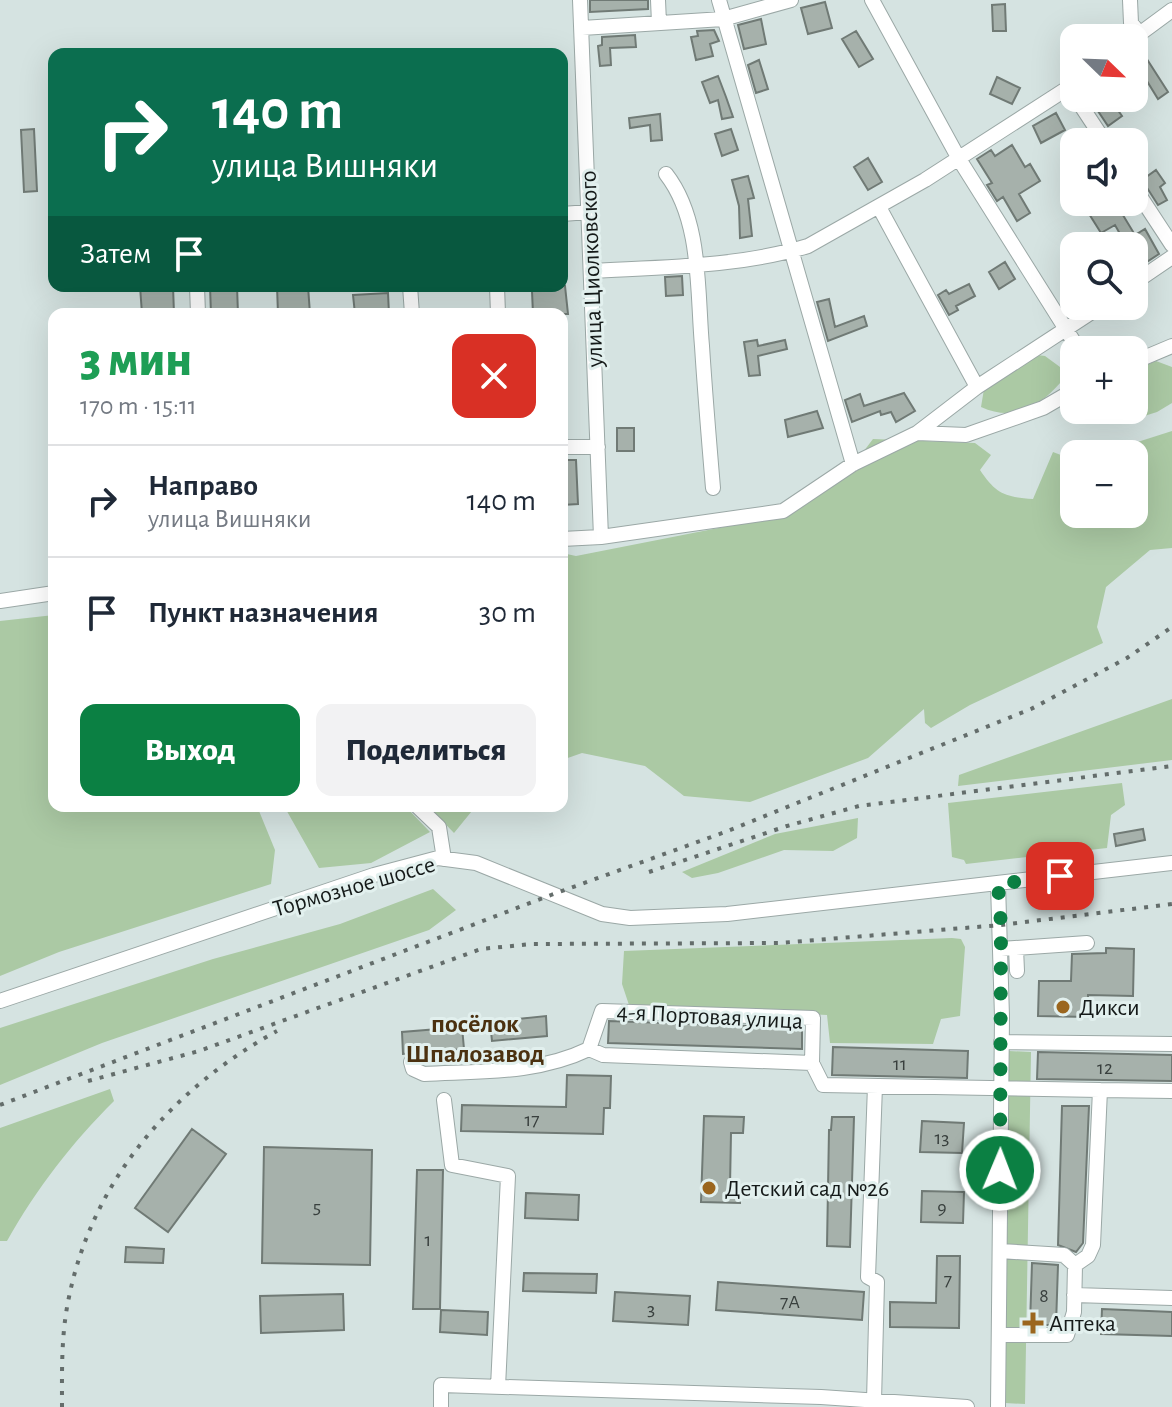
<!DOCTYPE html>
<html lang="ru">
<head>
<meta charset="utf-8">
<style>
  :root { --surface:#fff; --page:#f2f2f3; --text:#1f2937; --muted:#747a83; --line:#e0e1e3; --accent:#0b8043 }
  body { margin:0; font-family:"Alegreya Sans",sans-serif; background:var(--page); color:var(--text); height:100vh; display:flex; flex-direction:column; font-size:30px; white-space:nowrap }
  * { box-sizing:border-box; margin:0 }
  p { font-size:26px; color:var(--muted) }
  .icon { flex:none; width:44px; height:44px; fill:none; stroke:currentColor; stroke-width:2; stroke-linecap:round; stroke-linejoin:round }
  .map { position:relative; flex:1; overflow:hidden }
  .side { position:absolute; left:48px; top:308px; width:520px; height:504px; display:flex; flex-direction:column; background:var(--surface); border-radius:16px; box-shadow:0 8px 32px #0002 }
  .side>* { flex:none }
  .hud { position:absolute; left:48px; top:48px; width:520px; height:244px; border-radius:16px; box-shadow:0 8px 32px #0002; background:#0b6e4f; color:#fff; overflow:hidden }
  .needle { width:52px; rotate:113deg }
  .fabs { position:absolute; left:1060px; top:24px; display:grid; gap:16px }
  .fabs a { display:grid; place-items:center; width:88px; height:88px; border-radius:16px; background:var(--surface); box-shadow:0 8px 32px #0002; font-size:40px }
  .pin { position:absolute; display:grid; place-items:center; width:68px; height:68px; color:#fff; margin:-34px; border-radius:16px; box-shadow:0 4px 12px #0006 }
  .me { position:absolute; width:88px; margin:-44px; rotate:1deg; stroke-linejoin:round; filter:drop-shadow(0 0 6px #0008) }
  .turn { display:flex; align-items:center; gap:28px; height:168px; padding:0 32px; font-size:36px }
  .turn .icon { width:104px; height:104px; stroke-width:2.5 }
  .turn b { display:block; font-size:56px; line-height:68px }
  .then { display:flex; align-items:center; height:76px; padding:0 32px; background:#0003; gap:16px; font-size:30px }
  .round { display:grid; place-items:center; flex:none; width:84px; height:84px; border-radius:16px; background:var(--page) }
  .head { display:flex; align-items:center; justify-content:space-between; height:136px; padding:0 32px }
  h1 { font-size:48px; font-weight:800; line-height:60px; color:#1e9e55 }
  .action { display:flex; gap:16px; margin-top:auto; padding:16px 32px }
  .action a { flex:1; height:92px; border-radius:16px; background:var(--accent); color:#fff; font-size:32px; font-weight:800; line-height:92px; text-align:center }
  .action a+a { background:var(--page); color:var(--text) }
  ul { padding:0; list-style:none }
  li { display:flex; align-items:center; gap:24px; height:112px; padding:0 32px; border-top:2px solid var(--line) }
  li div { flex:1 }
  li b { display:block; font-size:30px }
  li em { font-style:normal }
  .map>svg:first-child { display:block }
  .green { fill:#abc9a4 }
  .building { fill:#a6b1ab; stroke:#707a75; stroke-width:2 }
  .lines { fill:none; stroke-linecap:round; stroke-linejoin:round }
  .minor-casing { stroke:#9ba8a6; stroke-width:16 }
  .minor { stroke:#fff; stroke-width:14 }
  .rail { stroke:#646d6b; stroke-width:4; stroke-dasharray:4 8; stroke-linecap:butt }
  .route { stroke:#0b8043; stroke-width:14; stroke-dasharray:0 25.2 }
  .poi-dot { fill:#9b661e; stroke:#e2f0ee; stroke-width:3 }
  .labels { text-anchor:middle; stroke-width:6; stroke-linejoin:round; paint-order:stroke }
  .number-label { font-size:20px; fill:#39403e }
  .street-label { font-size:24px; fill:#151a19; stroke:#e2f0ee }
  .poi-label { font-size:24px; fill:#151a19; stroke:#e2f0ee; text-anchor:start }
  .neighbourhood-label { font-size:26px; font-weight:bold; fill:#4b3110; stroke:#e2f0ee }
</style>
</head>
<body>
<div class="map">
<svg width="1172" height="1407" viewBox="0 0 1172 1407">
  <rect width="100%" height="100%" fill="#d5e3e1"/>
  <path class="green" d="M1021 353 1045 356 1060 367 1061 382C1039 407 1014 422 981 407L984 389Z
    M1156 361 1172 367V403L1157 412 1122 423 1108 417 1104 410H1134V370Z
    M1172 431V548L1150 550 1106 587 1097 627 1103 643 970 705 931 728 925 723 924 709 868 758 750 802 684 796 645 766 582 753 562 760V553L576 556 785 515 844 477 873 439 975 443 991 455 980 470C996 494 1005 497 1033 499L1053 452 1074 460V514H1134V454H1100Z
    M54 615V806H257L275 850 271 884 59 952 0 976V621Z
    M1172 699V760L958 786 959 775Z
    M1122 783 1125 805 1111 815 1107 848 966 864 964 860 952 857 948 803Z
    M284 806H405L430 832 371 863 319 868Z
    M428 806H476L454 833Z
    M858 818 857 838 833 851 784 850 718 873 692 878 682 872 775 834Z
    M433 889 456 910 429 930 102 1043 0 1085V1028L213 959 340 924Z
    M952 938 961 939 965 947 960 1016 941 1019 933 1044 830 1043 827 1015 629 1005 622 984 624 951Z
    M1009 1051 1031 1052 1025 1404 1005 1403Z
    M110 1089 114 1101C71 1144 37 1188 7 1241H0V1128Z"/>
  <path class="building" d="M590 0H648V9L590 12Z
    M825 2 832 28 808 34 801 8Z
    M1005 4 1006 31H993L992 5Z
    M761 19 766 44 744 49 738 25Z
    M714 30 719 41 710 44 713 56 696 60 691 37 698 36 697 31Z
    M856 31 873 59 859 67 842 39Z
    M635 35 636 47 610 48 611 65 600 66 598 46 602 45V37Z
    M1143 53 1168 92 1158 99 1134 60Z
    M759 60 768 89 756 93 748 65Z
    M718 76 726 97 733 117 722 119 718 100 710 103 702 82Z
    M997 77 1020 88 1012 104 990 94Z
    M1110 99 1122 116 1108 126 1096 108Z
    M1056 113 1065 130 1041 143 1033 126Z
    M660 114 662 140 651 141 650 125 630 128 629 118Z
    M34 129 37 191 24 192 21 130Z
    M731 129 738 150 722 156 715 134Z
    M1012 145 1025 167 1030 164 1040 181 1019 194 1030 213 1017 221 1003 197 997 201 987 185 992 183 977 159 991 150 995 156Z
    M868 158 882 182 868 190 854 167Z
    M1156 170 1165 183 1160 187 1167 200 1158 205 1142 180Z
    M748 176 754 198 748 199 752 236 740 238 739 206 732 180Z
    M1098 202H1115L1135 235 1145 229 1159 254 1139 267 1134 258V246H1116L1124 241 1115 225 1101 233 1086 209Z
    M1005 262 1015 279 999 289 989 272Z
    M682 276 683 295 666 296 665 277Z
    M969 284 975 296 956 306 958 310 949 315 938 295 946 290 949 294Z
    M140 286H173L174 314H142Z
    M210 286H237L238 314H211Z
    M277 286H308L310 314H278Z
    M536 286H565L568 314H533L532 291 536 290Z
    M388 293 389 314H355L353 295Z
    M829 299 835 327 864 316 867 326 828 341 817 302Z
    M757 340 758 346 785 340 787 349 758 356 760 375 749 376 744 342Z
    M904 393 915 411 896 422 891 412 881 415 880 411 852 422 845 400 860 394 864 406Z
    M817 411 823 428 788 437 785 420Z
    M617 428H634V451H617Z
    M562 460H576L578 504 562 505Z
    M1143 829 1145 840 1116 846 1114 834Z
    M1106 948 1134 949 1133 996 1088 995V1017L1038 1016 1039 981H1071L1072 954 1106 953Z
    M546 1016 547 1036 492 1041 490 1022Z
    M609 1021 802 1028V1049L608 1043Z
    M462 1027 464 1049 403 1054 402 1032Z
    M833 1047 968 1051 967 1078 832 1075Z
    M1038 1052 1172 1055V1081L1037 1079Z
    M567 1075 611 1076 610 1108H604L603 1134 461 1131 462 1105 566 1107Z
    M1062 1106H1089L1083 1243 1076 1252 1058 1245Z
    M704 1116 744 1117 743 1133H731L730 1186H740V1203L701 1202Z
    M832 1117H854L850 1247 827 1246 829 1130H831Z
    M922 1121 964 1123 962 1153 920 1152Z
    M192 1129 226 1154 168 1232 135 1208Z
    M264 1147 372 1150 370 1265 262 1263Z
    M417 1170H443L440 1309H413Z
    M922 1191 964 1192 963 1223 921 1222Z
    M526 1193 579 1195 578 1220 525 1218Z
    M126 1247 164 1249 163 1263 125 1262Z
    M937 1256H960L959 1328 890 1327V1302L936 1303Z
    M1032 1263 1058 1265 1056 1325H1030Z
    M524 1273 597 1274 596 1293 523 1291Z
    M718 1282 864 1292 862 1320 716 1310Z
    M615 1292 690 1296 688 1325 613 1321Z
    M343 1294 344 1330 261 1333 260 1296Z
    M1102 1309 1172 1312V1336L1101 1334Z
    M441 1310 488 1312 487 1335 440 1332Z"/>
  <g class="lines">
    <g class="minor-casing">
      <path id="minor" d="M580 0 601 537
        M658 0 659 23
        M719 0 853 464
        M872 0 959 159 1079 350
        M1130 0 1131 23 1140 34
        M582 28 723 19 791 0
        M1134 38 1172 10
        M1076 98 1105 142
        M666 174C702 220 697 291 702 346 705 393 709 441 713 488
        M1134 187 1172 245
        M879 207 977 387 917 433
        M562 214 589 212
        M591 271C662 267 739 267 808 246L925 180 1074 84
        M1134 283 1172 257
        M197 286 198 314
        M410 286 412 314
        M497 286 498 314
        M1134 362 1172 346
        M977 387 1101 306
        M562 447H598
        M562 539 601 537 783 511 853 464 917 433 966 435 1043 408 1074 390
        M0 601 54 593
        M417 806 439 827 444 859
        M1016 948 1017 971
        M1001 949 1087 943
        M0 1001 374 875 438 858 476 863 602 914 630 918 727 914 1172 863
        M1001 1042 1172 1044
        M589 1049 603 1055 812 1063
        M411 1062 413 1069 424 1074C481 1071 537 1074 589 1049L602 1011 813 1018 812 1063 823 1085 1100 1090 1093 1245 1088 1256 1075 1265
        M1100 1090 1172 1091
        M444 1100 452 1165 508 1176 498 1387
        M1074 1295 1172 1298
        M999 1335H1067L1074 1312 1075 1265 1064 1255 1000 1251
        M874 1401 877 1282 868 1277 875 1086
        M441 1407V1385L821 1397 967 1407
        M998 1407 1002 1017 998 884"/>
    </g>
    <use href="#minor" class="minor"/>
    <path class="rail" d="M649 872 787 826 859 806 1172 766
      M88 1081 199 1051 481 949 532 944 779 943 1001 925 1172 904
      M0 1105 551 895 725 832 1031 709 1127 658 1172 627
      M62 1407C62 1370 61 1334 69 1297 93 1179 173 1088 277 1031"/>
  </g>
  <g class="lines">
    <path class="route" d="M1000 1170 1001 925 998 884 1060 876"/>
  </g>
  <g class="poi-dot">
    <circle cx="1063" cy="1007" r="8"/>
    <circle cx="709" cy="1188" r="8"/>
    <path d="M1029 1311h8v8h8v8h-8v8h-8v-8h-8v-8h8z"/>
  </g>
  <g class="labels">
    <g class="number-label">
      <text x="900" y="1070">11</text>
      <text x="1105" y="1074">12</text>
      <text x="532" y="1126">17</text>
      <text x="942" y="1144">13</text>
      <text x="317" y="1213">5</text>
      <text x="942" y="1214">9</text>
      <text x="428" y="1246">1</text>
      <text x="948" y="1286">7</text>
      <text x="1044" y="1302">8</text>
      <text x="790" y="1308">7А</text>
      <text x="651" y="1315">3</text>
    </g>
    <g class="street-label">
      <text transform="translate(591 269) rotate(-92)" y="8">улица Циолковского</text>
      <text transform="translate(354 886) rotate(-16)" y="8">Тормозное шоссе</text>
      <text transform="translate(710 1016) rotate(3)" y="8">4-я Портовая улица</text>
    </g>
    <g class="poi-label">
      <text x="1079" y="1015">Дикси</text>
      <text x="725" y="1196">Детский сад №26</text>
      <text x="1049" y="1331">Аптека</text>
    </g>
    <g class="neighbourhood-label">
      <text x="475" y="1032">посёлок<tspan x="475" dy="30">Шпалозавод</tspan></text>
    </g>
  </g>
</svg>
<div class="fabs">
<a><svg class="needle" viewBox="-14 -14 28 28"><path d="M0-13l5 13h-10z" fill="#e53935"/><path d="M0 13l5-13h-10z" fill="#747a83"/></svg></a>
<a><svg class="icon" aria-label="sound" viewBox="0 0 24 24"><path d="M4 9h4l5-4v14l-5-4H4zM17 9q2 3 0 6"/></svg></a>
<a><svg class="icon" aria-label="search" viewBox="0 0 24 24"><circle cx="10" cy="10" r="6"/><path d="M15 15l6 6"/></svg></a>
<a>+</a>
<a>−</a>
</div>
<div class="pin" style="left:1060px;top:876px;background:#d93025"><svg class="icon" aria-label="arrive" viewBox="0 0 24 24"><path d="M6 21V4h12l-3 4 3 4H6"/></svg></div>
<svg class="me" style="left:1000px;top:1170px" viewBox="-20 -20 40 40"><circle r="17" fill="#0b8043" stroke="#fff" stroke-width="3"/><path d="M0-11L8 9 0 5-8 9z" fill="#fff"/></svg>
<div class="hud">
<div class="turn"><svg class="icon" aria-label="right" viewBox="0 0 24 24"><path d="M7 20v-9h11M14 6l5 5-5 5"/></svg><div><b>140 m</b>улица Вишняки</div></div>
<div class="then">Затем<svg class="icon" aria-label="arrive" viewBox="0 0 24 24"><path d="M6 21V4h12l-3 4 3 4H6"/></svg></div>
</div>
<section class="side">
<div class="head"><div><h1>3 мин</h1><p>170 m · 15:11</p></div><a class="round" style="background:#d93025;color:#fff"><svg class="icon" aria-label="close" viewBox="0 0 24 24"><path d="M6 6l12 12M18 6L6 18"/></svg></a></div>
<ul>
<li><svg class="icon" aria-label="right" viewBox="0 0 24 24"><path d="M7 20v-9h11M14 6l5 5-5 5"/></svg><div><b>Направо</b><p>улица Вишняки</p></div><em>140 m</em></li>
<li><svg class="icon" aria-label="arrive" viewBox="0 0 24 24"><path d="M6 21V4h12l-3 4 3 4H6"/></svg><div><b>Пункт назначения</b></div><em>30 m</em></li>
</ul>
<div class="action"><a>Выход</a><a>Поделиться</a></div>
</section>
</div>
</body>
</html>
